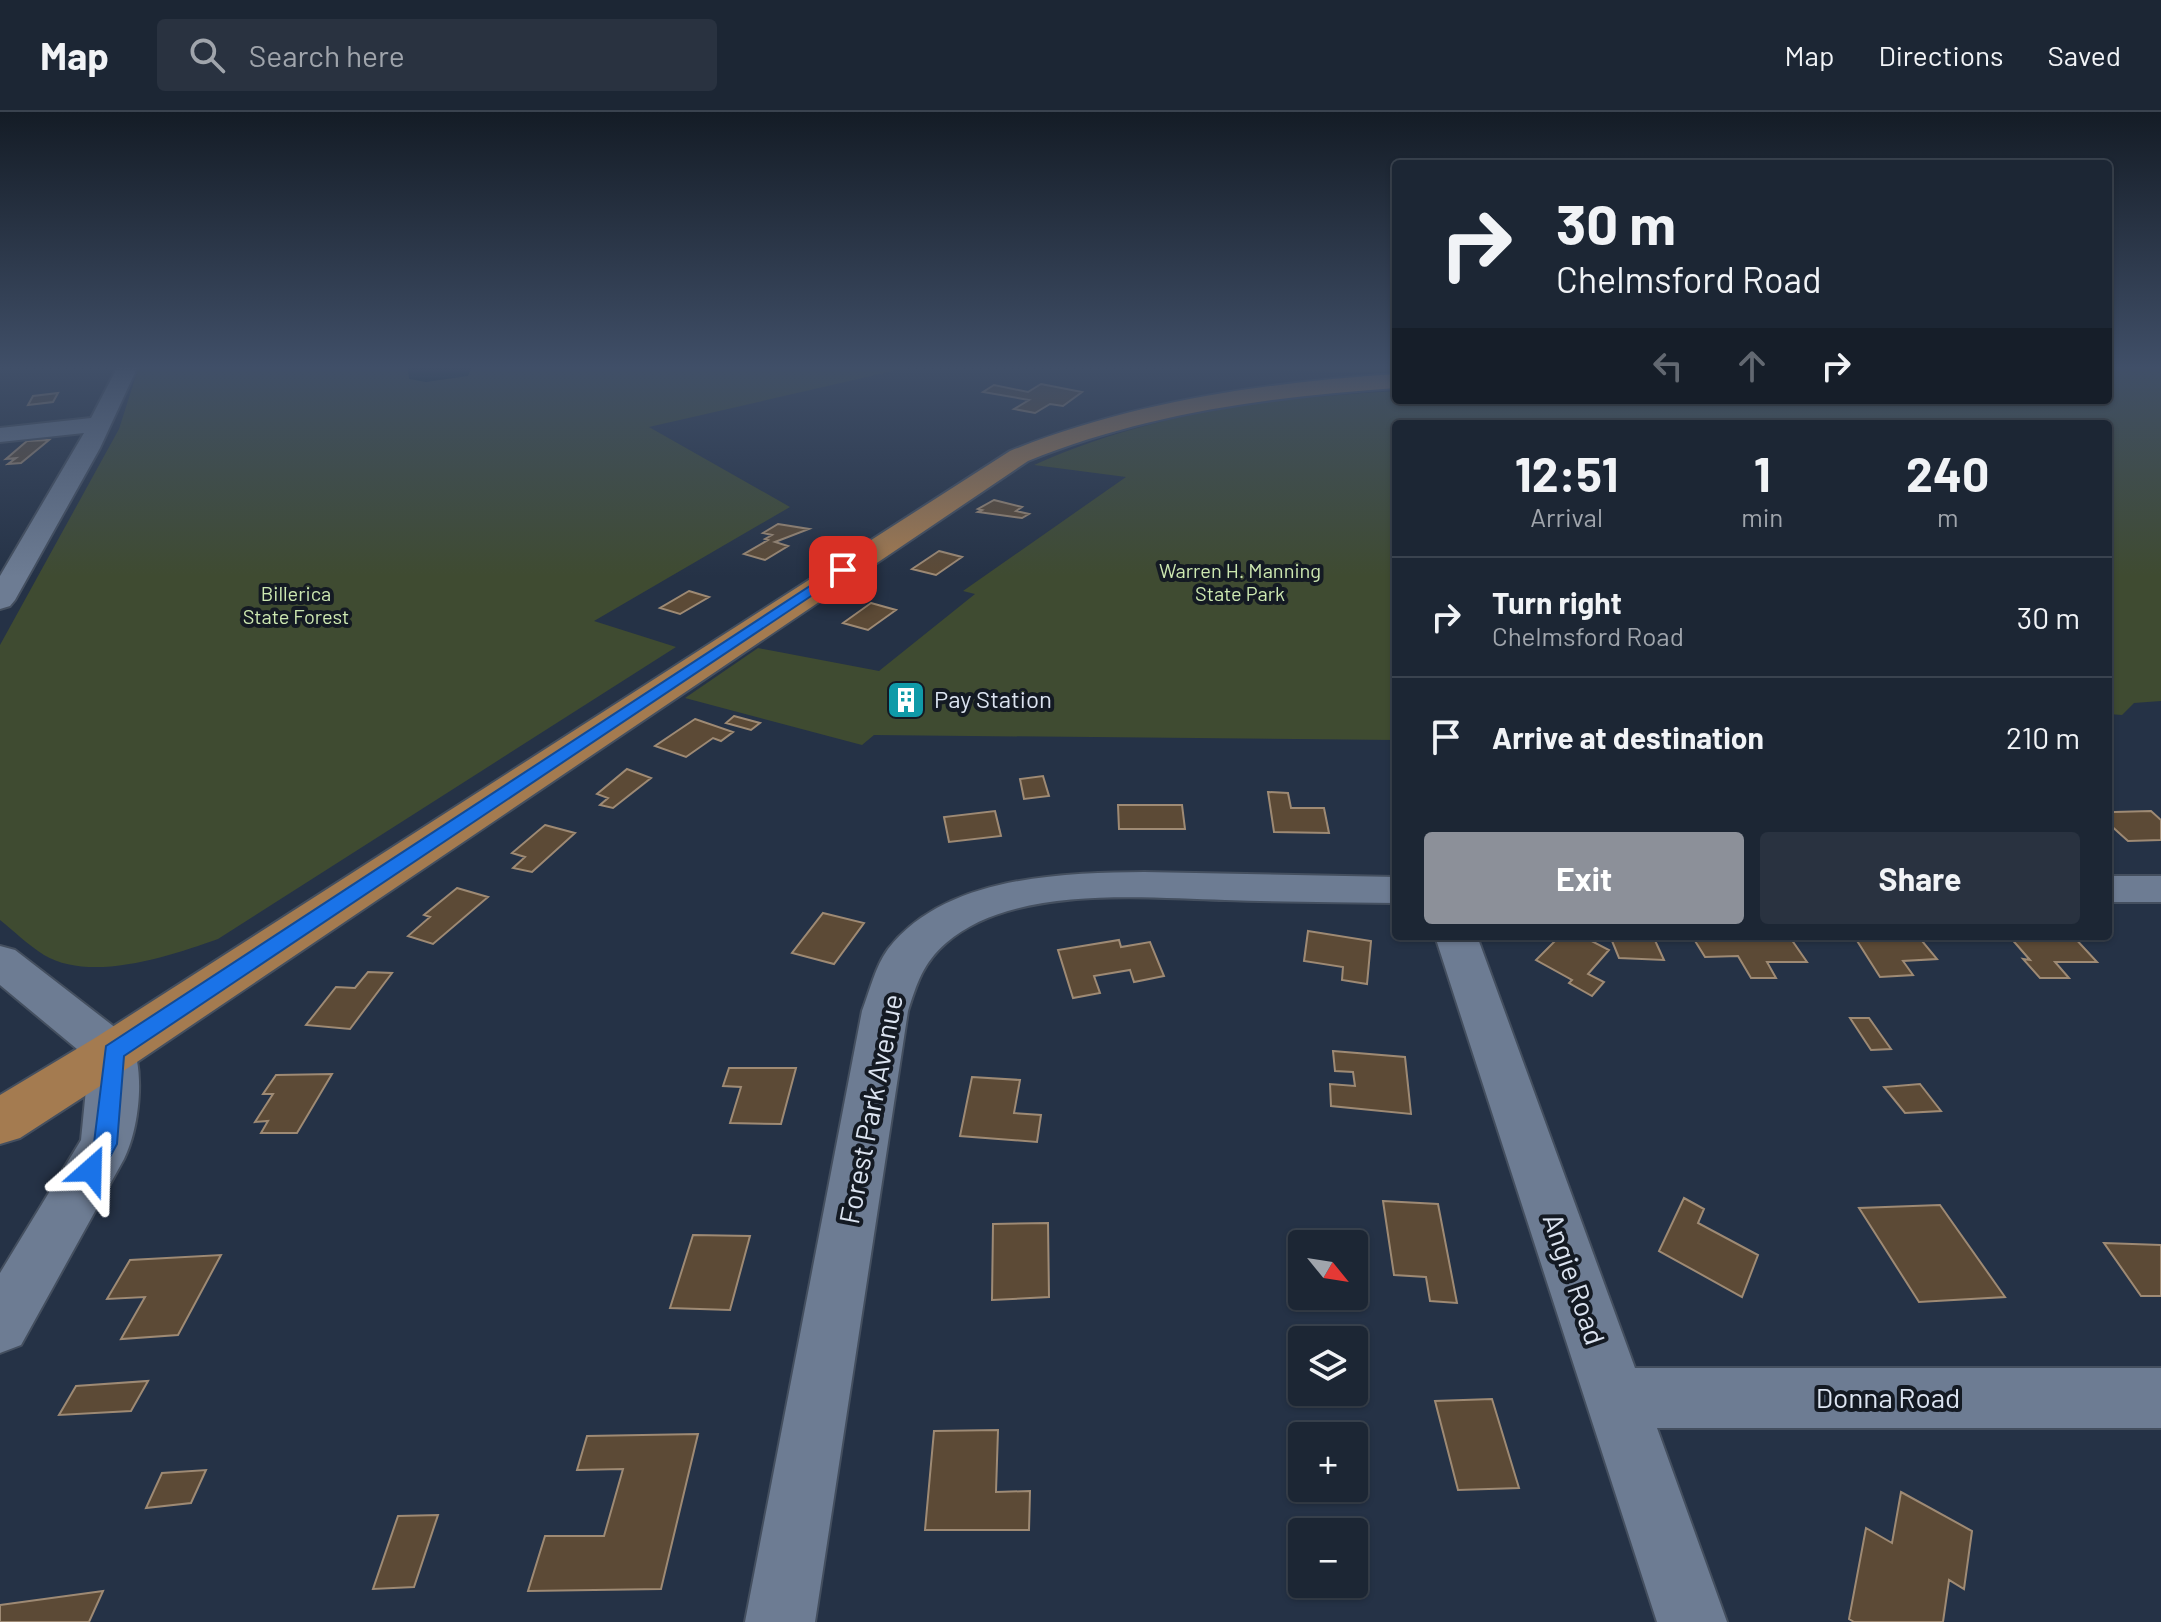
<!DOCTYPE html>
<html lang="en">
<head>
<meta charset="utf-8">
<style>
  :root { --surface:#1c2634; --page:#293240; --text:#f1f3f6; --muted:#a0a5ac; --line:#3a434f; --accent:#8c9099 }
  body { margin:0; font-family:Barlow,sans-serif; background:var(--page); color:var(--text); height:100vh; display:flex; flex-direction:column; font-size:30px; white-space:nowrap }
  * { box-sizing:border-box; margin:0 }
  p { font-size:26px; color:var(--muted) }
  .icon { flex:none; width:44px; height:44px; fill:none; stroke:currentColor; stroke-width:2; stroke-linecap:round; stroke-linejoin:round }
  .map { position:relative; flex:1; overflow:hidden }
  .panel { position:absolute; left:1392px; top:308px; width:720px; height:520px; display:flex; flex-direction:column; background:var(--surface); border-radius:8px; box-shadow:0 2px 6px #0004,0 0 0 2px var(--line) }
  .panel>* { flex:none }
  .top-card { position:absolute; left:1392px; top:48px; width:720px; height:244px; border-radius:8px; box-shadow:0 2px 6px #0004,0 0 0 2px var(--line); background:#1c2634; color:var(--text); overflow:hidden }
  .needle { width:52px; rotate:120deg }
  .fabs { position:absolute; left:1288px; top:1118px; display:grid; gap:16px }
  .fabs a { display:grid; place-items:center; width:80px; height:80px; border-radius:8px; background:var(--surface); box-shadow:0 2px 6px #0004,0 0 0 2px var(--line); font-size:40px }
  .pin { position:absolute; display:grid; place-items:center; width:68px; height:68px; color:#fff; margin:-34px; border-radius:16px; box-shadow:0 4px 12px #0006 }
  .me { position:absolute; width:88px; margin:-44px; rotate:25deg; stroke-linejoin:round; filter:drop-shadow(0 0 6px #0008) }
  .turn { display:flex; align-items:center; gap:28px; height:168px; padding:0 32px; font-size:36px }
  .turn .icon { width:104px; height:104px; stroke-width:2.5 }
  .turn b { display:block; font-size:56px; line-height:68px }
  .lanes { display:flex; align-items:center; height:76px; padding:0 32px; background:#0003; justify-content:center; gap:40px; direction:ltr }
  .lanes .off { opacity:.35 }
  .eta { display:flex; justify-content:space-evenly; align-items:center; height:136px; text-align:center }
  .eta b { font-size:48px; font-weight:700; line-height:56px }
  .button { display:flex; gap:16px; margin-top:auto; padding:16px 32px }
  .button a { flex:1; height:92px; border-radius:8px; background:var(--accent); color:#fff; font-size:32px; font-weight:700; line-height:92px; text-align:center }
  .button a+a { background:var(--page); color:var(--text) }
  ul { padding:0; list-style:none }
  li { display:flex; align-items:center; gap:24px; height:120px; padding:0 32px; border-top:2px solid var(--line) }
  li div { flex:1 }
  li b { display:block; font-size:30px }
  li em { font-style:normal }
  header { display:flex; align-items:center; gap:48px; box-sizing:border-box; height:112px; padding:0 40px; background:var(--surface); border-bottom:2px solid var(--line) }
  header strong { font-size:38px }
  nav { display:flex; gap:44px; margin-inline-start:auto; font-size:28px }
  .search { width:560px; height:72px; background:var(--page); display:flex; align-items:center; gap:20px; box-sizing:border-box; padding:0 28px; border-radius:8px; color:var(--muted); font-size:30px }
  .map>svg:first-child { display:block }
  .green { fill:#3f4b31 }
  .water { fill:#012225 }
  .building { fill:#5c4a36; stroke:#9e8a74; stroke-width:2 }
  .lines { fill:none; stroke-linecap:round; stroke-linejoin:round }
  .minor-casing { stroke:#444f5f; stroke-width:4 }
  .major-casing { stroke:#444f5f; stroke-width:4 }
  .minor { fill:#6d7c93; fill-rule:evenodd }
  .major { fill:#a47b50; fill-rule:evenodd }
  .route { fill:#1a73e8; stroke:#114b97; stroke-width:2 }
  .labels { text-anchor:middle; stroke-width:8; stroke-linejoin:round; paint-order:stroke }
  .far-park-label { font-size:20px; fill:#cde8b1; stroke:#141a23 }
  .poi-label { font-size:24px; fill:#dce4f1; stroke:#141a23; text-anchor:start }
  .near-street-label { font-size:28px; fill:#dce4f1; stroke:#141a23 }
</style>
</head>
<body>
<header>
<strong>Map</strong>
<div class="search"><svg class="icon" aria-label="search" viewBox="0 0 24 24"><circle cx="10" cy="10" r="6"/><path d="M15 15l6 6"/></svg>Search here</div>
<nav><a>Map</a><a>Directions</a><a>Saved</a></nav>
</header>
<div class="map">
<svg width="2161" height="1510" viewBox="0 0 2161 1510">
  <rect width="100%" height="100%" fill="#253246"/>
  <path class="green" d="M139 254H915L649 315 790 395 594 509 676 535 218 827C170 844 91 871 44 843 28 833 14 819 0 808V533L119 317Z
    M1081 254H1396V261Z
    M2108 254H2161V589L2134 591 2122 603 2108 602V312H1396V628L874 623 862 633 685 586 758 536 879 559 975 482 963 479 1126 365 1034 353C1149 301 1271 286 1396 279V288H2108Z"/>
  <path class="water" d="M414 254H472L468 264 426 270 409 267 408 256Z"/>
  <path class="building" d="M1041 272 1082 280 1063 294 1050 292 1035 301 1014 297 1029 288 983 280 994 273 1028 280Z
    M58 281 53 290 28 293 33 284Z
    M49 328 21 351 8 352 16 346 6 347 27 329Z
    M994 388 1022 395 1016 399 1029 402 1022 406 978 400 982 398 978 397Z
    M778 412 809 417 775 430 788 434 765 448 744 442 768 428 765 427 772 423 763 421Z
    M939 439 962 445 936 463 912 457Z
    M689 479 709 485 680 502 660 496Z
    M871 491 896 498 868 518 843 511Z
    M734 604 760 611 751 618 726 611Z
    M695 607 733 620 721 629 713 626 686 645 655 634Z
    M627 657 651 666 613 696 600 693 608 686 597 682Z
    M1043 664 1049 684 1024 687 1020 667Z
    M1268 680 1288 681 1291 696H1324L1329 721 1274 720Z
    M1118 693H1182L1185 717H1119Z
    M2108 695 2114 700 2151 699 2161 708V728L2128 729 2108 711Z
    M995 699 1001 724 949 730 944 705Z
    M545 713 575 721 532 760 513 756 525 745 512 741Z
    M457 776 488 785 433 832 408 824 430 805 424 803Z
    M823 801 864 811 834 852 792 841Z
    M1308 819 1371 829 1367 872 1342 868 1343 855 1304 849Z
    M1560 824H1582L1609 838 1588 862 1604 870 1592 884 1569 871 1572 868 1536 848Z
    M1610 824H1653L1664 848 1619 846Z
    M1692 824H1789L1807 850H1767L1776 866H1751L1738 844 1705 845Z
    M1854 824H1918L1937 847 1903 849 1913 863 1880 865Z
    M2009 824H2073L2097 850H2055L2069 866H2040L2023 847 2030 848Z
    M1119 828 1121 835 1150 830 1164 864 1134 870 1130 858 1094 864 1100 881 1073 886 1058 838Z
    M368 860 392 861 350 917 306 913 336 875 355 876Z
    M1850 906H1869L1891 937 1871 938Z
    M1333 939 1405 945 1411 1002 1331 994 1330 972 1355 974 1353 960 1335 959Z
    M729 956H796L781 1012 730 1011 741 975 723 974Z
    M332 962 297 1021H261L268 1009 255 1010 273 982H263L276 963Z
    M972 965 1020 968 1014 1001 1041 1003 1037 1030 960 1024Z
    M1920 972 1941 999 1905 1001 1884 975Z
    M1684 1086 1704 1097 1698 1111 1758 1143 1742 1185 1659 1139Z
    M1383 1089 1438 1092 1457 1191 1430 1189 1426 1165 1394 1163Z
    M1940 1093 2005 1185 1919 1190 1859 1096Z
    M1048 1111 1049 1185 992 1188 993 1112Z
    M693 1123 750 1124 730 1198 670 1196Z
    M2104 1131 2161 1133V1184H2141Z
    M221 1143 178 1223 121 1227 145 1185 107 1187 130 1148Z
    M148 1269 131 1299 59 1303 76 1274Z
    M1492 1287 1519 1376 1458 1378 1435 1289Z
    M998 1318 996 1380 1030 1379 1029 1418H925L934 1319Z
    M698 1322 661 1477 528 1479 545 1424H604L623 1357 577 1358 587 1324Z
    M206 1358 191 1391 146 1396 162 1361Z
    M1901 1380 1972 1419 1964 1477 1949 1468 1943 1510H1854L1849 1507 1866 1416 1892 1431Z
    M438 1403 414 1475 373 1477 398 1404Z
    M103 1479 89 1510H0V1493Z"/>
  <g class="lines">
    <g class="minor-casing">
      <path id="minor" d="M118 254H138L100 336 15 488 10 494 0 497V464L84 321 0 330V316L91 306Z
        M1144 760 1396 765V791C1339 790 1282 790 1225 788 1142 786 1012 773 946 831 923 851 917 871 908 899L815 1510H745L862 899C870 878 875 855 888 837 945 764 1060 761 1144 760Z
        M2108 764H2161V790H2108Z
        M1435 824H1477L1635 1256H2161V1316H1657L1727 1510H1657Z
        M0 834 15 838 130 927C146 958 139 1017 124 1047L21 1233 0 1241V1161L81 1028 89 947 0 873Z"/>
    </g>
    <g class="major-casing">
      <path id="major" d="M1396 262V276C1269 285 1147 301 1028 349L131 954 20 1026 0 1032V983L95 926 1010 339C1135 289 1263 271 1396 262Z"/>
    </g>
    <use href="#minor" class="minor"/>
    <use href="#major" class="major"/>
  </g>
  <linearGradient id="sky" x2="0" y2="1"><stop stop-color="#141c26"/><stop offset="0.55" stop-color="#404f68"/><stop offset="1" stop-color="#404f68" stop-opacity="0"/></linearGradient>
  <rect width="2161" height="465" fill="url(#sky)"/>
  <path class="route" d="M839 455 850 458 124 944 117 1032 99 1065 91 1068 82 1065 79 1058 94 1031 106 934Z"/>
  <defs>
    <g id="building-square" transform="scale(2)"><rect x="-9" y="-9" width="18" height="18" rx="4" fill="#0f9aa8" stroke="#141a23"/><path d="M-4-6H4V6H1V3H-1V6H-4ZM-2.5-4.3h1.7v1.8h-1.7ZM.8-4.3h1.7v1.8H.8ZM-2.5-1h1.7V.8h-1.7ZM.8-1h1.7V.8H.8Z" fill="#fff"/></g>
  </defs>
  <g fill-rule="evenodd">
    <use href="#building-square" x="906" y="588"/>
  </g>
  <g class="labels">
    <g class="far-park-label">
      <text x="1240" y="466">Warren H. Manning<tspan x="1240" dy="23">State Park</tspan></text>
      <text x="296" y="489">Billerica<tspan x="296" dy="23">State Forest</tspan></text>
    </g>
    <g class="poi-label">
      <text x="934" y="596">Pay Station</text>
    </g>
    <g class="near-street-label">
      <text transform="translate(871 997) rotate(-79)" y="10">Forest Park Avenue</text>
      <text transform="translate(1574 1167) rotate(71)" y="10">Angie Road</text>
      <text x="1888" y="1296">Donna Road</text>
    </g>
  </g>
</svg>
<div class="fabs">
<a><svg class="needle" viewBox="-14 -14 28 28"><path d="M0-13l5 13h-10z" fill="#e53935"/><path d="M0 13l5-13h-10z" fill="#a0a5ac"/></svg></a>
<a><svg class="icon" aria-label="layers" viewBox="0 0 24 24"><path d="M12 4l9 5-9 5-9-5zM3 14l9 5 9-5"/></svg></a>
<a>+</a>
<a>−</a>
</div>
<div class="pin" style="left:843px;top:458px;background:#d93025"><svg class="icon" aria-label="arrive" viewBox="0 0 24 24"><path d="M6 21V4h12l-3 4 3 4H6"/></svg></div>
<svg class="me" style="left:91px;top:1058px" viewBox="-20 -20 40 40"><path d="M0-17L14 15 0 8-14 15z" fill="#1a73e8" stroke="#fff" stroke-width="4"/></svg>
<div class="top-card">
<div class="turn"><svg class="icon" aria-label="right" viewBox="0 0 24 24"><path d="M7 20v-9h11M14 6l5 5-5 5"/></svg><div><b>30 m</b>Chelmsford Road</div></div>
<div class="lanes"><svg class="icon off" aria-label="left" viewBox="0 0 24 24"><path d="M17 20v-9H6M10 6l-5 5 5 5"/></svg><svg class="icon off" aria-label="ahead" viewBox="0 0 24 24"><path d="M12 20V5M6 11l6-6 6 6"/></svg><svg class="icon" aria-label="right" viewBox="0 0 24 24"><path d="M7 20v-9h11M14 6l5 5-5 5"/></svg></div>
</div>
<section class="panel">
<div class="eta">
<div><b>12:51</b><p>Arrival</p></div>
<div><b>1</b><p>min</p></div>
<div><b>240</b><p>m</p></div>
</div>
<ul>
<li><svg class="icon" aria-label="right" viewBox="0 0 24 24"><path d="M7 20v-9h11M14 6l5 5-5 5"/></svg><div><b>Turn right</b><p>Chelmsford Road</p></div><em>30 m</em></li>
<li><svg class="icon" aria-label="arrive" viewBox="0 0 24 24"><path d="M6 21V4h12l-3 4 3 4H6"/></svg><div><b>Arrive at destination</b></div><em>210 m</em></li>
</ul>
<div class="button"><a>Exit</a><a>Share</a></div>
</section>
</div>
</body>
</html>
